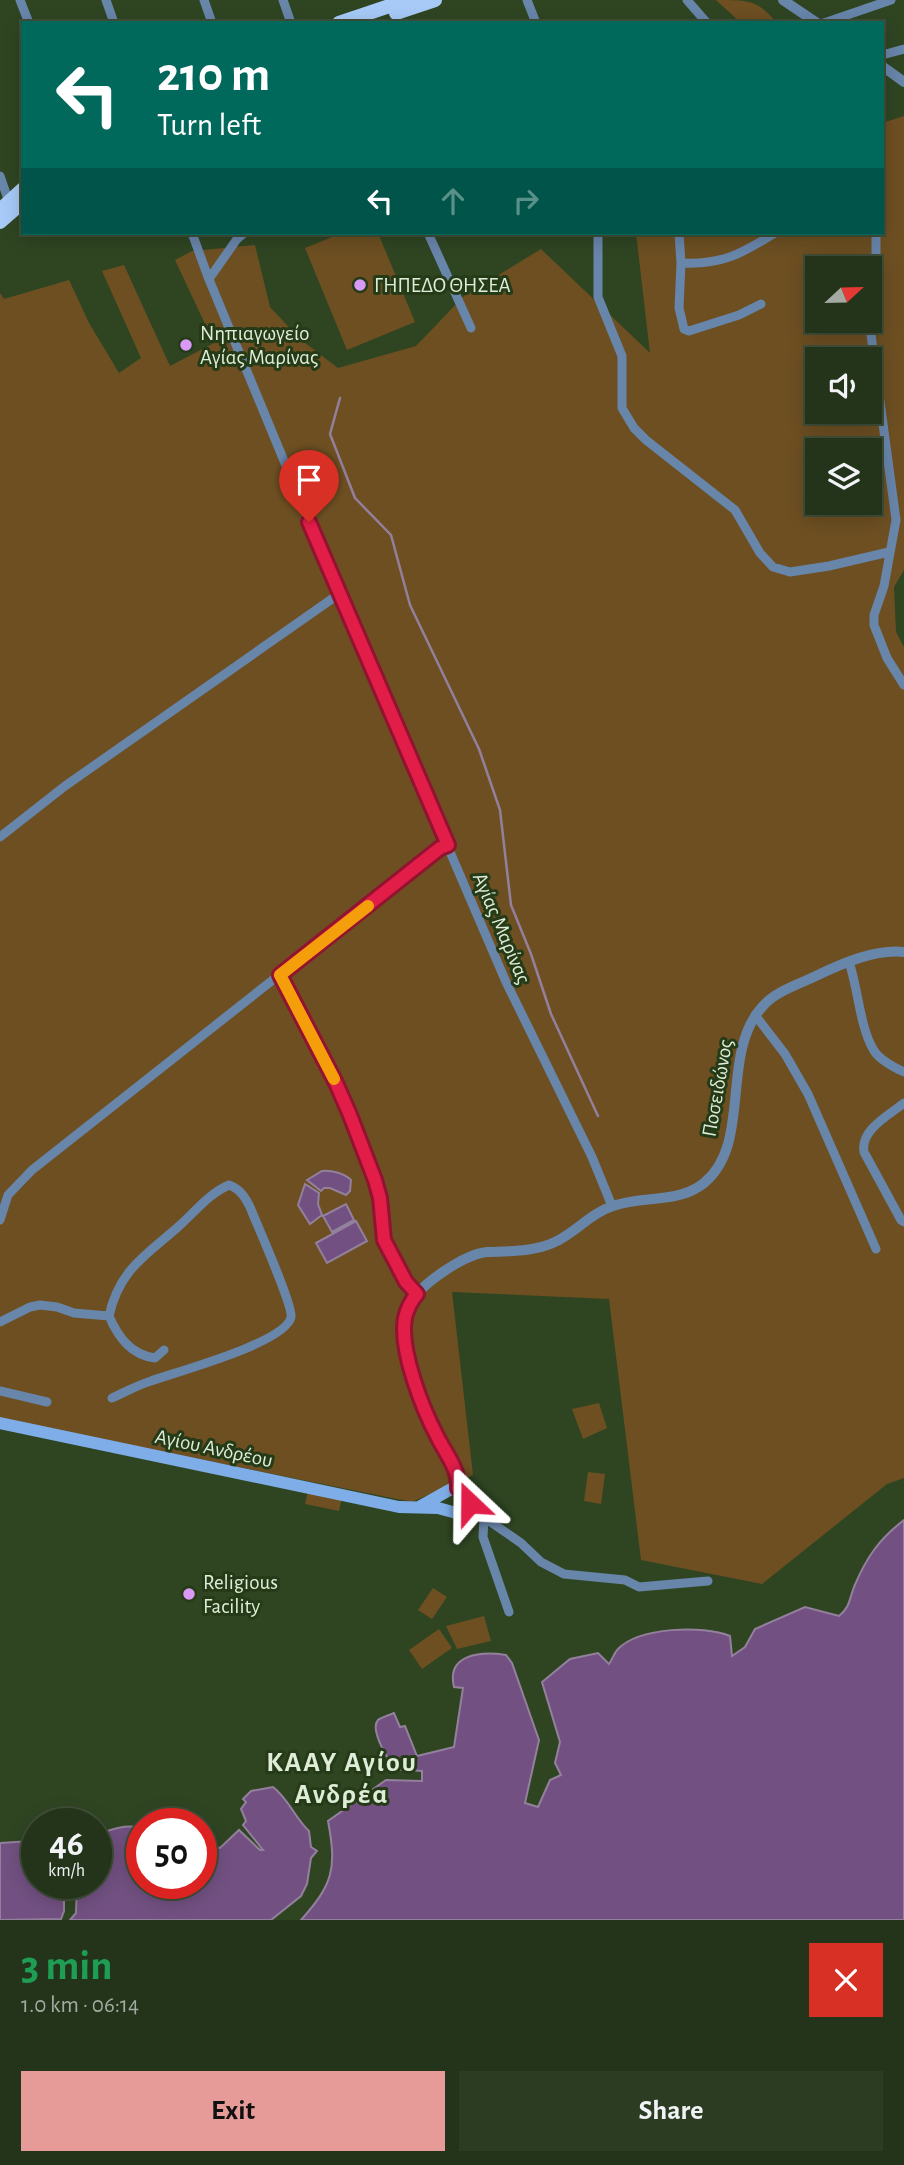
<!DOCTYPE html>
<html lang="en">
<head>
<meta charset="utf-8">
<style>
  :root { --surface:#23341a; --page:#2b3c23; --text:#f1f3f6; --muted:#a3aaa2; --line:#404f39; --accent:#e69b98 }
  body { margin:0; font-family:"Alegreya Sans",sans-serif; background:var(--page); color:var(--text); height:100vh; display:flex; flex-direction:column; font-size:26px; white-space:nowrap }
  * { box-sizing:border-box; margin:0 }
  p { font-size:23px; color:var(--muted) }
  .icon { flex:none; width:38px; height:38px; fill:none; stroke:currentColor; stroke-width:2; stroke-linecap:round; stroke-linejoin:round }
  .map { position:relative; height:1920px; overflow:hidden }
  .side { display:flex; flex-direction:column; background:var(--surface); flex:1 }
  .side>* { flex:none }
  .top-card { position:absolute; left:21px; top:21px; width:863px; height:214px; border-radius:0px; box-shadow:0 4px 18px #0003,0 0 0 2px var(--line); background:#00695c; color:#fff; overflow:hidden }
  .needle { width:46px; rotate:68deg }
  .tools { position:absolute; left:805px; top:256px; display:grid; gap:14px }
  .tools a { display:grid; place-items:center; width:77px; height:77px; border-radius:0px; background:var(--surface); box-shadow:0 4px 18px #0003,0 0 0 2px var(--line); font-size:35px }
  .speed { position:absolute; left:21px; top:1808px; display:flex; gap:14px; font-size:35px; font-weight:700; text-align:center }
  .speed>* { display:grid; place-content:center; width:91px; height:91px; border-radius:50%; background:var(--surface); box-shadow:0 4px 18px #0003,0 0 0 2px var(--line); line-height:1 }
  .speed small { font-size:18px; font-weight:400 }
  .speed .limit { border:10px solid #d22; background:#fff; color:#111 }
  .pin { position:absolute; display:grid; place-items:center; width:60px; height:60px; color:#fff; margin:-72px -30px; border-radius:50% 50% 50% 0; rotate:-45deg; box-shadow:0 0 7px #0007 }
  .pin .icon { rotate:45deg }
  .me { position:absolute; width:77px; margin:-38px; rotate:337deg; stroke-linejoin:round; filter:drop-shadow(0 0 5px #0008) }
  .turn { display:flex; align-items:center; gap:24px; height:147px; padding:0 21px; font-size:32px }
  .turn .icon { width:91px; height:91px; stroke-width:2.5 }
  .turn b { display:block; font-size:49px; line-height:60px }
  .lanes { display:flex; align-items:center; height:66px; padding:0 21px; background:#0003; justify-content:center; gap:35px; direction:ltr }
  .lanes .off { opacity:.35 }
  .round { display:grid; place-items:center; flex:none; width:74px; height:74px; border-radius:0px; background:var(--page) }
  .headline { display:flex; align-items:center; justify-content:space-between; height:119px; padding:0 21px }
  h1 { font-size:42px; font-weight:700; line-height:52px; color:#1e9e55 }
  .primary-button { display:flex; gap:14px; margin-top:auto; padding:14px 21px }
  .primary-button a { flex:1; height:80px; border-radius:0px; background:var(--accent); color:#111; font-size:28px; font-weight:700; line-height:80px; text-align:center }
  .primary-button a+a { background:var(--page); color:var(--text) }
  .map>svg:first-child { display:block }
  .green { fill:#6d4f22; fill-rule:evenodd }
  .water { fill:#725182; stroke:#93809c; stroke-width:2 }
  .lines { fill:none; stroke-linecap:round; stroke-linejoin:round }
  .stream { stroke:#93809c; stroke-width:2.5 }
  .minor { stroke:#6885aa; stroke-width:9 }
  .tertiary { stroke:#6885aa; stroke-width:10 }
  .secondary { stroke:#7eade7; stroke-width:12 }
  .primary { stroke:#a7caf7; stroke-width:14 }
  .route-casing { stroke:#92132f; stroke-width:18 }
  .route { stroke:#e11d48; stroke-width:12 }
  .slow { stroke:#f59e0b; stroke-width:12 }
  .poi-dot { fill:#d99af7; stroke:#253b18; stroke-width:2.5 }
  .labels { text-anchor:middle; stroke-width:6; stroke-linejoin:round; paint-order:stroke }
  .poi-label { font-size:21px; fill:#dfedd8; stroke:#253b18; text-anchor:start }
  .street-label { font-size:21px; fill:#dfedd8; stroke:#253b18 }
  .district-label { font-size:28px; font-weight:bold; letter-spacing:2px; fill:#dfedd8; stroke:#253b18 }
</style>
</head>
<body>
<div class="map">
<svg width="904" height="1920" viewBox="0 0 904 1920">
  <rect width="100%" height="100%" fill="#2f4522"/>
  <path class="green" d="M716 0C750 0 757 0 777 23H741Z
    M904 116V570L894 587 896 632 904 647V1478L887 1484 762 1584 641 1560 609 1299 452 1292 473 1475 412 1502 0 1419V293L4 299 69 280 89 323 119 373 141 358 102 271 124 265 170 366 214 343 175 260 192 251 255 245 270 307 300 339 338 368 416 346 464 296 541 249 650 353 636 233H882V123ZM817 268H870V320H817ZM817 359H870V411H817ZM817 450H870V502H817Z
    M342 233H378L415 322 347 350 305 248Z
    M599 1403 607 1428 583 1439 572 1409Z
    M588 1472 605 1474 601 1504 584 1501Z
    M309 1485 343 1492 339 1511 305 1504Z
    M433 1588 447 1597 432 1619 418 1610Z
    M484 1616 491 1641 457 1649 446 1626Z
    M439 1629 452 1648 422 1669 409 1650Z"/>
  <path class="water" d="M322 1171C331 1170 344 1173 351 1180L350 1191 346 1195 330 1188H324L321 1191 307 1180Z
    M305 1184 319 1193 318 1204 322 1215 310 1224 298 1205Z
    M346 1204 354 1220 332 1232 323 1216Z
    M356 1221 367 1241 327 1263 316 1243Z
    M904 1520V1920H301C333 1884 337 1869 328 1821L386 1780 422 1781V1771L394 1769C389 1760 369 1730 378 1720 382 1717 390 1715 394 1713L400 1727 405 1726 417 1756 454 1747 463 1688 454 1687C446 1654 481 1651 506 1655L512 1663 539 1740 525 1803 538 1807 550 1780 561 1775 555 1763 560 1742 542 1682 570 1659 598 1653 609 1664C612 1660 614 1653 618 1649 639 1627 703 1625 730 1636L732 1656 745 1647 755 1629 805 1607 839 1616C850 1607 849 1600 854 1587 866 1558 879 1539 904 1520Z
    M273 1787C288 1798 295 1818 309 1831L311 1847 317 1851 311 1858 307 1884 301 1896 271 1920H70L76 1913 77 1883H96V1835C112 1829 125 1824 142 1828V1883H201V1843L220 1848 239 1830 260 1850H263L243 1825 246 1821 241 1809 246 1802 243 1799 251 1791Z
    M31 1841 37 1843V1883H64V1911L61 1919 0 1920V1843Z"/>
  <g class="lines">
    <path class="stream" d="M340 398 330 434 355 498 391 535 410 605 479 749 500 810 511 905 531 954 551 1014 598 1116"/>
    <path class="minor" d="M20 0 29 23
      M106 0 114 23
      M204 0 212 23
      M283 0 291 23
      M527 0 536 23
      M687 0 707 23
      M824 23 891 0
      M882 55 904 49
      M0 176 9 202
      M192 233 208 277 339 594 506 982 592 1157 612 1206
      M428 233 471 328
      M598 233V297L622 356V408L634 428 646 440 735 510 760 553 773 567 790 572 829 566 889 552
      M679 233 681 263 679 308 684 329 689 331 739 315 761 304
      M681 263C722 265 741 254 775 233
      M209 279 237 239 244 233
      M870 301 876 285V233
      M869 320 896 520 884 586 874 615V625L887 658 904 685
      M0 837 65 786 339 594
      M849 962C858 988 860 1027 873 1049 879 1060 893 1067 904 1072
      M280 975 336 1083 362 1142 380 1198 384 1240 406 1282 417 1294
      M755 1015 785 1054 808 1094 876 1249
      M904 1103C889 1115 860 1130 864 1152L901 1220 904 1222
      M0 1220 8 1195 32 1170 440 848 448 845
      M109 1316C119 1270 146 1255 178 1227 195 1212 208 1194 229 1185 240 1189 245 1197 250 1207 257 1225 293 1305 291 1317 286 1343 175 1372 151 1381 138 1385 125 1392 112 1398
      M0 1322 30 1307 40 1305 57 1307 74 1313 109 1316C118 1337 131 1355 155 1358L164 1350
      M0 1391 47 1402
      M469 1507 521 1543 541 1562 564 1574 625 1580 639 1587 708 1581
      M484 1518 483 1537 509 1612"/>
    <path class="tertiary" d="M783 0 817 23
      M882 66 904 82
      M459 1488C459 1468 444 1452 436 1435 421 1404 393 1336 410 1304 420 1284 465 1254 487 1252 510 1251 534 1252 555 1242 576 1232 591 1213 613 1206 644 1195 678 1204 704 1183 753 1143 719 1053 763 1006 776 991 800 984 818 975 843 963 875 949 904 952"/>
    <path class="secondary" d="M0 1423 399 1507 438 1508 460 1514 467 1510 470 1499 464 1490 453 1488 419 1507"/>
    <path class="primary" d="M396 13 435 0
      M339 23 407 0
      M0 210 23 189
      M0 222 23 202"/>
  </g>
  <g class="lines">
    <g class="route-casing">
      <path id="route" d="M309 522 448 845 440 848 280 975 336 1083 350 1115 375 1180 380 1198 384 1240 406 1282 417 1294C411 1301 407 1309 405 1318 399 1350 423 1410 438 1438 446 1454 459 1469 458 1488L467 1492 470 1503"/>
    </g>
    <use href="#route" class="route"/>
    <path class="slow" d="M334 1079 280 975 368 906"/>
  </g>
  <g class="poi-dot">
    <circle cx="360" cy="285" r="7"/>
    <circle cx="186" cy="345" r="7"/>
    <circle cx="189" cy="1594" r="7"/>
  </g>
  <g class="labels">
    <g class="poi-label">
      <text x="374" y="292">ΓΗΠΕΔΟ ΘΗΣΕΑ</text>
      <text x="200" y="340">Νηπιαγωγείο<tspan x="200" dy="24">Αγίας Μαρίνας</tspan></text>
      <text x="203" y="1589">Religious<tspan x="203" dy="24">Facility</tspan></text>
    </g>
    <g class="street-label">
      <text transform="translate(502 928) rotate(67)" y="7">Αγίας Μαρίνας</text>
      <text transform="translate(717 1088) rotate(-80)" y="7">Ποσειδώνος</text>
      <text transform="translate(214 1448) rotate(12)" y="7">Αγίου Ανδρέου</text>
    </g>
    <g class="district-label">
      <text x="342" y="1771">ΚΑΑΥ Αγίου<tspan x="342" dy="32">Ανδρέα</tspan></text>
    </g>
  </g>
</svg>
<div class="tools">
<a><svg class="needle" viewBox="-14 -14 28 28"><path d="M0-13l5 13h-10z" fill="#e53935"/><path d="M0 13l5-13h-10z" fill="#a3aaa2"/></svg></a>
<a><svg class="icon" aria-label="sound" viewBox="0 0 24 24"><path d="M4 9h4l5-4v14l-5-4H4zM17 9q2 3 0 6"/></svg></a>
<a><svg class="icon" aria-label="layers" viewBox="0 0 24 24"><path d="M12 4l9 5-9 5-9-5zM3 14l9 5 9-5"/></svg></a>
</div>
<div class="speed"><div>46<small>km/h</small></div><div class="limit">50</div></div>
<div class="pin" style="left:309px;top:522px;background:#d93025"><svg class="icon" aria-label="arrive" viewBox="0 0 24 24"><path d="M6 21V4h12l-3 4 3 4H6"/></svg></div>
<svg class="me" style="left:470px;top:1503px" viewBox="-20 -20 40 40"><path d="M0-17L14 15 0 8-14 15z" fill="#e11d48" stroke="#fff" stroke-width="4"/></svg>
<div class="top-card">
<div class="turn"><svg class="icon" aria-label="left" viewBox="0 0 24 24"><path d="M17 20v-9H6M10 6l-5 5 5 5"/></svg><div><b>210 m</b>Turn left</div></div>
<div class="lanes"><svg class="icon" aria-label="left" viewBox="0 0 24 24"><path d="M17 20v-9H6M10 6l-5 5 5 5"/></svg><svg class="icon off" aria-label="ahead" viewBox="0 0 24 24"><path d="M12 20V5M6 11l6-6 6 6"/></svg><svg class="icon off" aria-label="right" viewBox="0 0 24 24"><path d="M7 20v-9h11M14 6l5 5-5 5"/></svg></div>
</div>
</div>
<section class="side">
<div class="headline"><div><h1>3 min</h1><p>1.0 km · 06:14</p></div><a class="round" style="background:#d93025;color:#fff"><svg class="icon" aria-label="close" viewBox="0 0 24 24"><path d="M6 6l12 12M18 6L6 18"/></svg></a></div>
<div class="primary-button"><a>Exit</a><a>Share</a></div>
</section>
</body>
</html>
